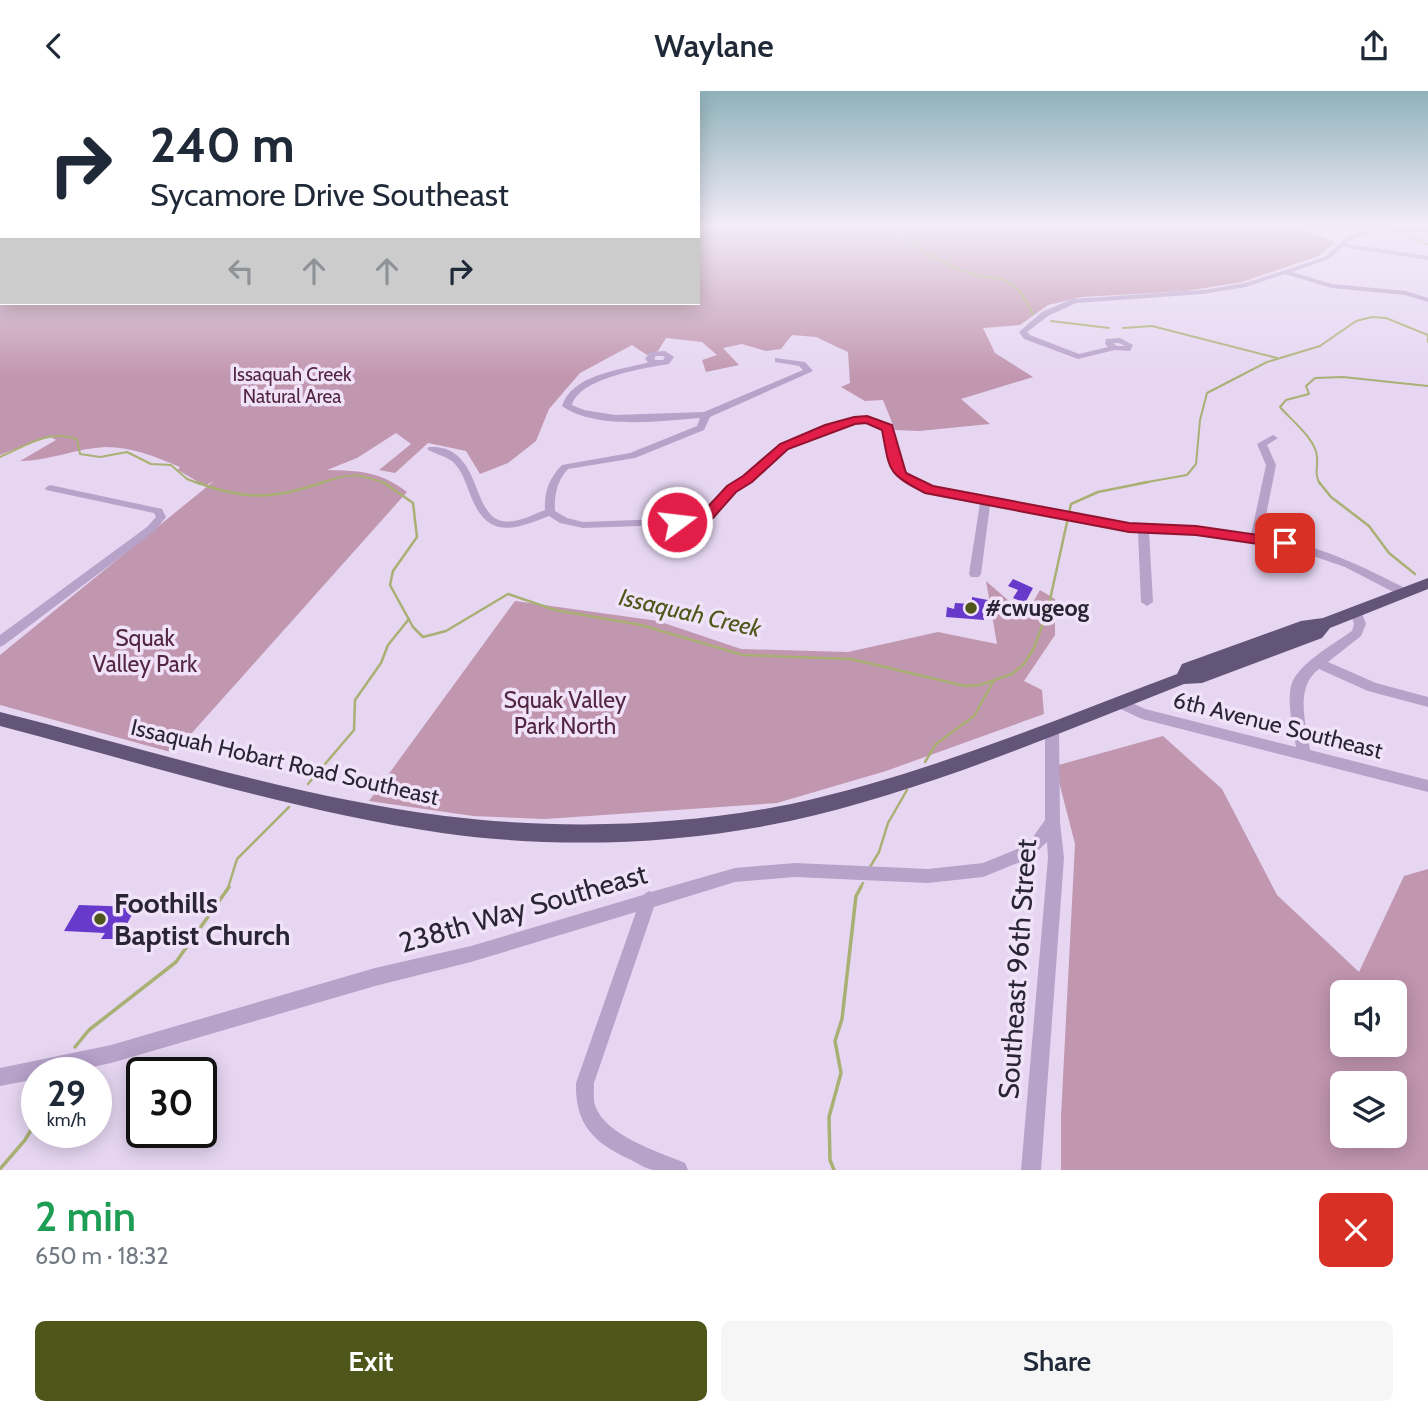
<!DOCTYPE html>
<html lang="en">
<head>
<meta charset="utf-8">
<style>
  :root { --surface:#fff; --page:#f6f6f7; --text:#1f2937; --muted:#747a83; --accent:#4e5719 }
  body { margin:0; font-family:Cabin,sans-serif; background:var(--page); color:var(--text); height:100vh; display:flex; flex-direction:column; font-size:26px; white-space:nowrap }
  * { box-sizing:border-box; margin:0 }
  p { font-size:23px; color:var(--muted) }
  .icon { flex:none; width:38px; height:38px; fill:none; stroke:currentColor; stroke-width:2; stroke-linecap:round; stroke-linejoin:round }
  .map { position:relative; height:1079px; overflow:hidden }
  .panel { display:flex; flex-direction:column; background:var(--surface); flex:1 }
  .panel>* { flex:none }
  .top-card { position:absolute; left:0px; top:0px; width:700px; height:214px; box-shadow:0 4px 18px #0003; background:#fff; color:var(--text); overflow:hidden }
  .fabs { position:absolute; left:1330px; top:889px; display:grid; gap:14px }
  .fabs a { display:grid; place-items:center; width:77px; height:77px; border-radius:10px; background:var(--surface); box-shadow:0 4px 18px #0003; font-size:35px }
  .speed { position:absolute; left:21px; top:966px; display:flex; gap:14px; font-size:35px; font-weight:700; text-align:center }
  .speed>* { display:grid; place-content:center; width:91px; height:91px; border-radius:50%; background:var(--surface); box-shadow:0 4px 18px #0003; line-height:1 }
  .speed small { font-size:18px; font-weight:400 }
  .speed .limit { border:4px solid #111; border-radius:10px; background:#fff; color:#111 }
  .pin { position:absolute; display:grid; place-items:center; width:60px; height:60px; color:#fff; margin:-30px; border-radius:14px; box-shadow:0 4px 10px #0006 }
  .me { position:absolute; width:77px; margin:-38px; rotate:75deg; stroke-linejoin:round; filter:drop-shadow(0 0 5px #0008) }
  .turn { display:flex; align-items:center; gap:24px; height:147px; padding:0 35px; font-size:32px }
  .turn .icon { width:91px; height:91px; stroke-width:2.5 }
  .turn b { display:block; font-size:49px; line-height:60px }
  .lanes { display:flex; align-items:center; height:66px; padding:0 35px; background:#0003; justify-content:center; gap:35px; direction:ltr }
  .lanes .off { opacity:.35 }
  .round { display:grid; place-items:center; flex:none; width:74px; height:74px; border-radius:10px; background:var(--page) }
  .summary { display:flex; align-items:center; justify-content:space-between; height:119px; padding:0 35px }
  h1 { font-size:42px; font-weight:600; line-height:52px; color:#1e9e55 }
  .button { display:flex; gap:14px; margin-top:auto; padding:14px 35px }
  .button a { flex:1; height:80px; border-radius:10px; background:var(--accent); color:#fff; font-size:28px; font-weight:600; line-height:80px; text-align:center }
  .button a+a { background:var(--page); color:var(--text) }
  header { display:flex; justify-content:space-between; align-items:center; height:91px; padding:0 35px; background:var(--surface); font-size:32px; font-weight:600 }
  .map>svg:first-child { display:block }
  .green { fill:#c196af; fill-rule:evenodd }
  .lines { fill:none; stroke-linecap:round; stroke-linejoin:round }
  .stream-far2 { stroke:#a9b074; stroke-width:2 }
  .stream-far1 { stroke:#a9b074; stroke-width:2.5 }
  .stream { stroke:#a9b074; stroke-width:3.5 }
  .building { fill:#683acb }
  .minor { fill:#b7a2ca; fill-rule:evenodd }
  .major { fill:#635577; fill-rule:evenodd }
  .route { fill:#e11d48; stroke:#92132f; stroke-width:2 }
  .poi-dot { fill:#4e5719; stroke:#f0e2f9; stroke-width:2.5 }
  .labels { text-anchor:middle; stroke-width:7; stroke-linejoin:round; paint-order:stroke }
  .far-park-label { font-size:19px; fill:#532740; stroke:#f0e2f9 }
  .poi-label { font-size:23px; font-weight:bold; fill:#2a2534; stroke:#f0e2f9; text-anchor:start }
  .park-label { font-size:23px; fill:#532740; stroke:#f0e2f9 }
  .street-label { font-size:23px; fill:#2a2534; stroke:#f0e2f9 }
  .water-label { font-size:24px; font-style:italic; fill:#4e5719; stroke:#f0e2f9 }
  .near-poi-label { font-size:28px; font-weight:bold; fill:#2a2534; stroke:#f0e2f9; text-anchor:start }
  .near-street-label { font-size:28px; fill:#2a2534; stroke:#f0e2f9 }
</style>
</head>
<body>
<header><svg class="icon" aria-label="back" viewBox="0 0 24 24"><path d="M15 5l-7 7 7 7"/></svg>Waylane<svg class="icon" aria-label="share" viewBox="0 0 24 24"><path d="M12 15V3M7 8l5-5 5 5M5 13v7h14v-7"/></svg></header>
<div class="map">
<svg width="1428" height="1079" viewBox="0 0 1428 1079">
  <rect width="100%" height="100%" fill="#e6d6f2"/>
  <path class="green" d="M0 136 2 212H698V136H1301L1335 151 1319 165 1242 191 1187 200 1082 206 1048 214 1020 234 983 237 995 262 1033 286 961 308 990 333 919 340 895 339 883 309 865 310 841 296 850 292 848 261 816 246 792 244 781 258 766 260 742 253 723 257 739 274 706 281 702 269 717 264 702 251 666 247 658 260 647 264 632 254 580 282 549 318 536 350 508 372 480 383 466 360 428 352 395 382 379 379 411 353 396 342 357 367 327 379C361 380 379 380 407 401L174 662 0 614V564L214 390 205 395 178 379 180 376C156 366 133 356 106 356 77 357 49 370 20 370L56 349 49 345 0 364Z
    M986 490 1009 510 1028 520 1040 499 1055 508V544L1024 590 1042 599 1044 623 886 680 777 712 545 728 473 725 369 710 515 510 658 530 741 558 848 561 938 541 997 553Z
    M1163 645 1222 698 1277 804 1359 881 1404 785 1428 778V1079H1061V1026L1075 753 1055 675ZM1342 901H1395V954H1342ZM1342 992H1395V1045H1342Z"/>
  <g class="lines">
    <path class="stream-far2" d="M891 136C915 156 942 174 973 183 985 187 1000 185 1010 192 1021 199 1027 212 1033 223
      M1410 146 1428 153
      M1051 230 1109 237
      M1123 237 1152 235 1277 267
      M0 366C26 355 48 338 77 348L80 363 100 366 127 361 151 373 171 374 187 388 200 393
      M318 393C351 382 354 381 387 393
      M1136 393 1187 384 1196 373 1200 329 1207 302 1267 271 1320 255 1356 230 1372 226 1386 227 1428 244V251
      M1320 393C1314 383 1318 377 1317 366 1316 348 1291 329 1280 316L1286 309 1309 303 1306 295 1315 287 1343 286 1428 295"/>
    <path class="stream-far1" d="M196 391C245 410 275 408 324 391
      M383 391 413 412 417 446 393 480 390 494 413 536 423 546 446 540 508 503 555 519 641 534 743 564 851 568 965 595 980 594 1012 583 1024 573 1034 557 1048 518 1071 413 1098 401 1148 391
      M1319 391 1331 406 1369 435 1389 462 1415 483
      M925 671 936 653 974 625 993 591
      M308 693 354 639 355 609 381 572 388 554 409 528
      M870 776 879 761 888 732 907 699
      M228 797 237 768 289 716
      M860 797 863 792"/>
    <path class="stream" d="M75 956 89 939 176 871 229 796
      M0 1078 25 1049 37 1029
      M834 1079 830 1069 829 1026 841 982 835 950 842 928 856 805 861 796"/>
  </g>
  <path class="building" d="M1013 488 1033 497 1025 512 1013 507 1018 499 1008 495Z
    M972 506 988 509 984 529 946 526 947 516 954 518 955 512 972 513Z
    M79 814 136 816 119 848H101L105 842 64 840Z"/>
  <g class="lines">
    <path class="minor" d="M1428 137V141C1406 142 1362 138 1346 153L1428 165V169L1343 156 1329 168 1292 181 1332 193 1406 200 1428 207V211L1405 204 1331 197 1285 183 1246 196 1203 203 1076 212 1048 225 1027 241 1030 244 1079 263 1108 256 1105 253 1106 248 1120 247 1133 254 1130 260 1115 259 1078 268 1024 248 1019 241 1042 221 1072 208 1203 199 1245 192 1325 166 1349 144 1378 139ZM1113 252H1119L1125 255H1117Z
      M665 260 674 266 669 273C645 277 579 287 572 314L584 319 615 324 704 321 803 279 799 275 775 271V267L805 271 813 280 710 326 704 339 635 367 568 378C557 390 554 404 555 420L567 427 583 431 691 427 708 419 728 396 743 386 781 353 854 326 874 327 890 335C905 367 893 380 932 396L1129 434 1196 437 1251 444 1266 374 1257 353 1273 344 1278 347 1267 354 1276 374 1262 445C1315 452 1360 474 1407 498L1409 501 1403 505 1399 504 1345 476 1284 455 1196 443 1149 441 1153 511 1147 515 1141 511 1138 441 990 414 981 483 979 486H971L969 483 980 412C952 407 907 406 893 377 888 365 887 351 883 338L872 333 855 332 787 357 751 390 736 400 716 423 693 433 583 437 560 432 549 425C511 440 487 448 470 403 466 393 463 382 455 373 448 365 436 364 427 358L429 356C482 353 471 424 502 430 516 433 532 424 545 419 544 401 549 387 562 374L630 362 697 335 700 327C662 330 595 339 562 315 572 284 619 279 646 272L648 271 645 268 650 261ZM656 265H663L665 266 663 269H656L654 268Z
      M50 394 162 418 166 426 155 440 4 554 0 556V544L147 436 156 426 154 422 46 399 45 397Z
      M1356 516 1360 517 1366 533 1361 545 1328 571 1376 592 1428 606V616L1368 600 1319 578C1294 597 1306 633 1310 659L1428 689V701L1142 628 1114 615 1112 611 1114 607 1119 606 1145 618 1296 656C1293 637 1287 614 1291 595 1296 574 1335 552 1352 540L1354 533 1350 520Z
      M1052 632 1057 634 1059 638 1060 731 1064 767 1041 1079H1021L1048 767 1047 751 1030 767 983 786 928 792 795 786 735 791 654 816 594 992C594 999 593 1007 595 1014 604 1044 659 1061 685 1072L688 1079C677 1079 665 1079 654 1079 646 1078 637 1072 629 1068 593 1051 575 1033 576 992L636 821 471 871 375 895 111 972 65 982H37V988L0 995V977L111 954 375 877 471 855 643 804 649 800 651 801 735 777 795 772 928 778 983 772 1020 757 1033 746 1045 729V638L1047 634Z"/>
    <path class="major" d="M1428 487V498L1330 537 1322 547 1202 592 1184 593C1054 644 926 700 790 730 677 754 556 758 442 742 292 720 146 673 0 635V621C147 658 294 706 445 725 559 739 678 736 791 713 924 684 1050 631 1177 583L1182 573 1301 530 1323 527Z"/>
  </g>
  <linearGradient id="sky" x2="0" y2="1"><stop stop-color="#8fb2ba"/><stop offset="0.47" stop-color="#f4edf9"/><stop offset="1" stop-color="#f4edf9" stop-opacity="0"/></linearGradient>
  <rect width="1428" height="287" fill="url(#sky)"/>
  <path class="route" d="M867 325 892 334 906 382 933 395 1129 432 1196 435 1285 448 1292 452 1285 457 1196 444 1129 441 925 402C886 382 890 380 882 339L866 332 855 333 788 358 752 391 736 401 713 427 677 436 670 431 672 428 703 421 727 395 743 385 780 353 825 334 854 326Z"/>
  <g class="poi-dot">
    <circle cx="971" cy="517" r="7"/>
    <circle cx="100" cy="828" r="7"/>
  </g>
  <g class="labels">
    <g class="far-park-label">
      <text x="292" y="290">Issaquah Creek<tspan x="292" dy="22">Natural Area</tspan></text>
    </g>
    <g class="poi-label">
      <text x="985" y="525">#cwugeog</text>
    </g>
    <g class="park-label">
      <text x="145" y="555">Squak<tspan x="145" dy="26">Valley Park</tspan></text>
      <text x="565" y="617">Squak Valley<tspan x="565" dy="26">Park North</tspan></text>
    </g>
    <g class="street-label">
      <text transform="translate(1278 634) rotate(14)" y="8">6th Avenue Southeast</text>
      <text transform="translate(285 671) rotate(13)" y="8">Issaquah Hobart Road Southeast</text>
    </g>
    <g class="water-label">
      <text transform="translate(690 522) rotate(13)" y="8">Issaquah Creek</text>
    </g>
    <g class="near-poi-label">
      <text x="114" y="822">Foothills<tspan x="114" dy="32">Baptist Church</tspan></text>
    </g>
    <g class="near-street-label">
      <text transform="translate(523 817) rotate(-16)" y="10">238th Way Southeast</text>
      <text transform="translate(1017 878) rotate(-86)" y="10">Southeast 96th Street</text>
    </g>
  </g>
</svg>
<div class="fabs">
<a><svg class="icon" aria-label="sound" viewBox="0 0 24 24"><path d="M4 9h4l5-4v14l-5-4H4zM17 9q2 3 0 6"/></svg></a>
<a><svg class="icon" aria-label="layers" viewBox="0 0 24 24"><path d="M12 4l9 5-9 5-9-5zM3 14l9 5 9-5"/></svg></a>
</div>
<div class="speed"><div>29<small>km/h</small></div><div class="limit">30</div></div>
<div class="pin" style="left:1285px;top:452px;background:#d93025"><svg class="icon" aria-label="arrive" viewBox="0 0 24 24"><path d="M6 21V4h12l-3 4 3 4H6"/></svg></div>
<svg class="me" style="left:677px;top:431px" viewBox="-20 -20 40 40"><circle r="17" fill="#e11d48" stroke="#fff" stroke-width="3"/><path d="M0-11L8 9 0 5-8 9z" fill="#fff"/></svg>
<div class="top-card">
<div class="turn"><svg class="icon" aria-label="right" viewBox="0 0 24 24"><path d="M7 20v-9h11M14 6l5 5-5 5"/></svg><div><b>240 m</b>Sycamore Drive Southeast</div></div>
<div class="lanes"><svg class="icon off" aria-label="left" viewBox="0 0 24 24"><path d="M17 20v-9H6M10 6l-5 5 5 5"/></svg><svg class="icon off" aria-label="ahead" viewBox="0 0 24 24"><path d="M12 20V5M6 11l6-6 6 6"/></svg><svg class="icon off" aria-label="ahead" viewBox="0 0 24 24"><path d="M12 20V5M6 11l6-6 6 6"/></svg><svg class="icon" aria-label="right" viewBox="0 0 24 24"><path d="M7 20v-9h11M14 6l5 5-5 5"/></svg></div>
</div>
</div>
<section class="panel">
<div class="summary"><div><h1>2 min</h1><p>650 m · 18:32</p></div><a class="round" style="background:#d93025;color:#fff"><svg class="icon" aria-label="close" viewBox="0 0 24 24"><path d="M6 6l12 12M18 6L6 18"/></svg></a></div>
<div class="button"><a>Exit</a><a>Share</a></div>
</section>
</body>
</html>
